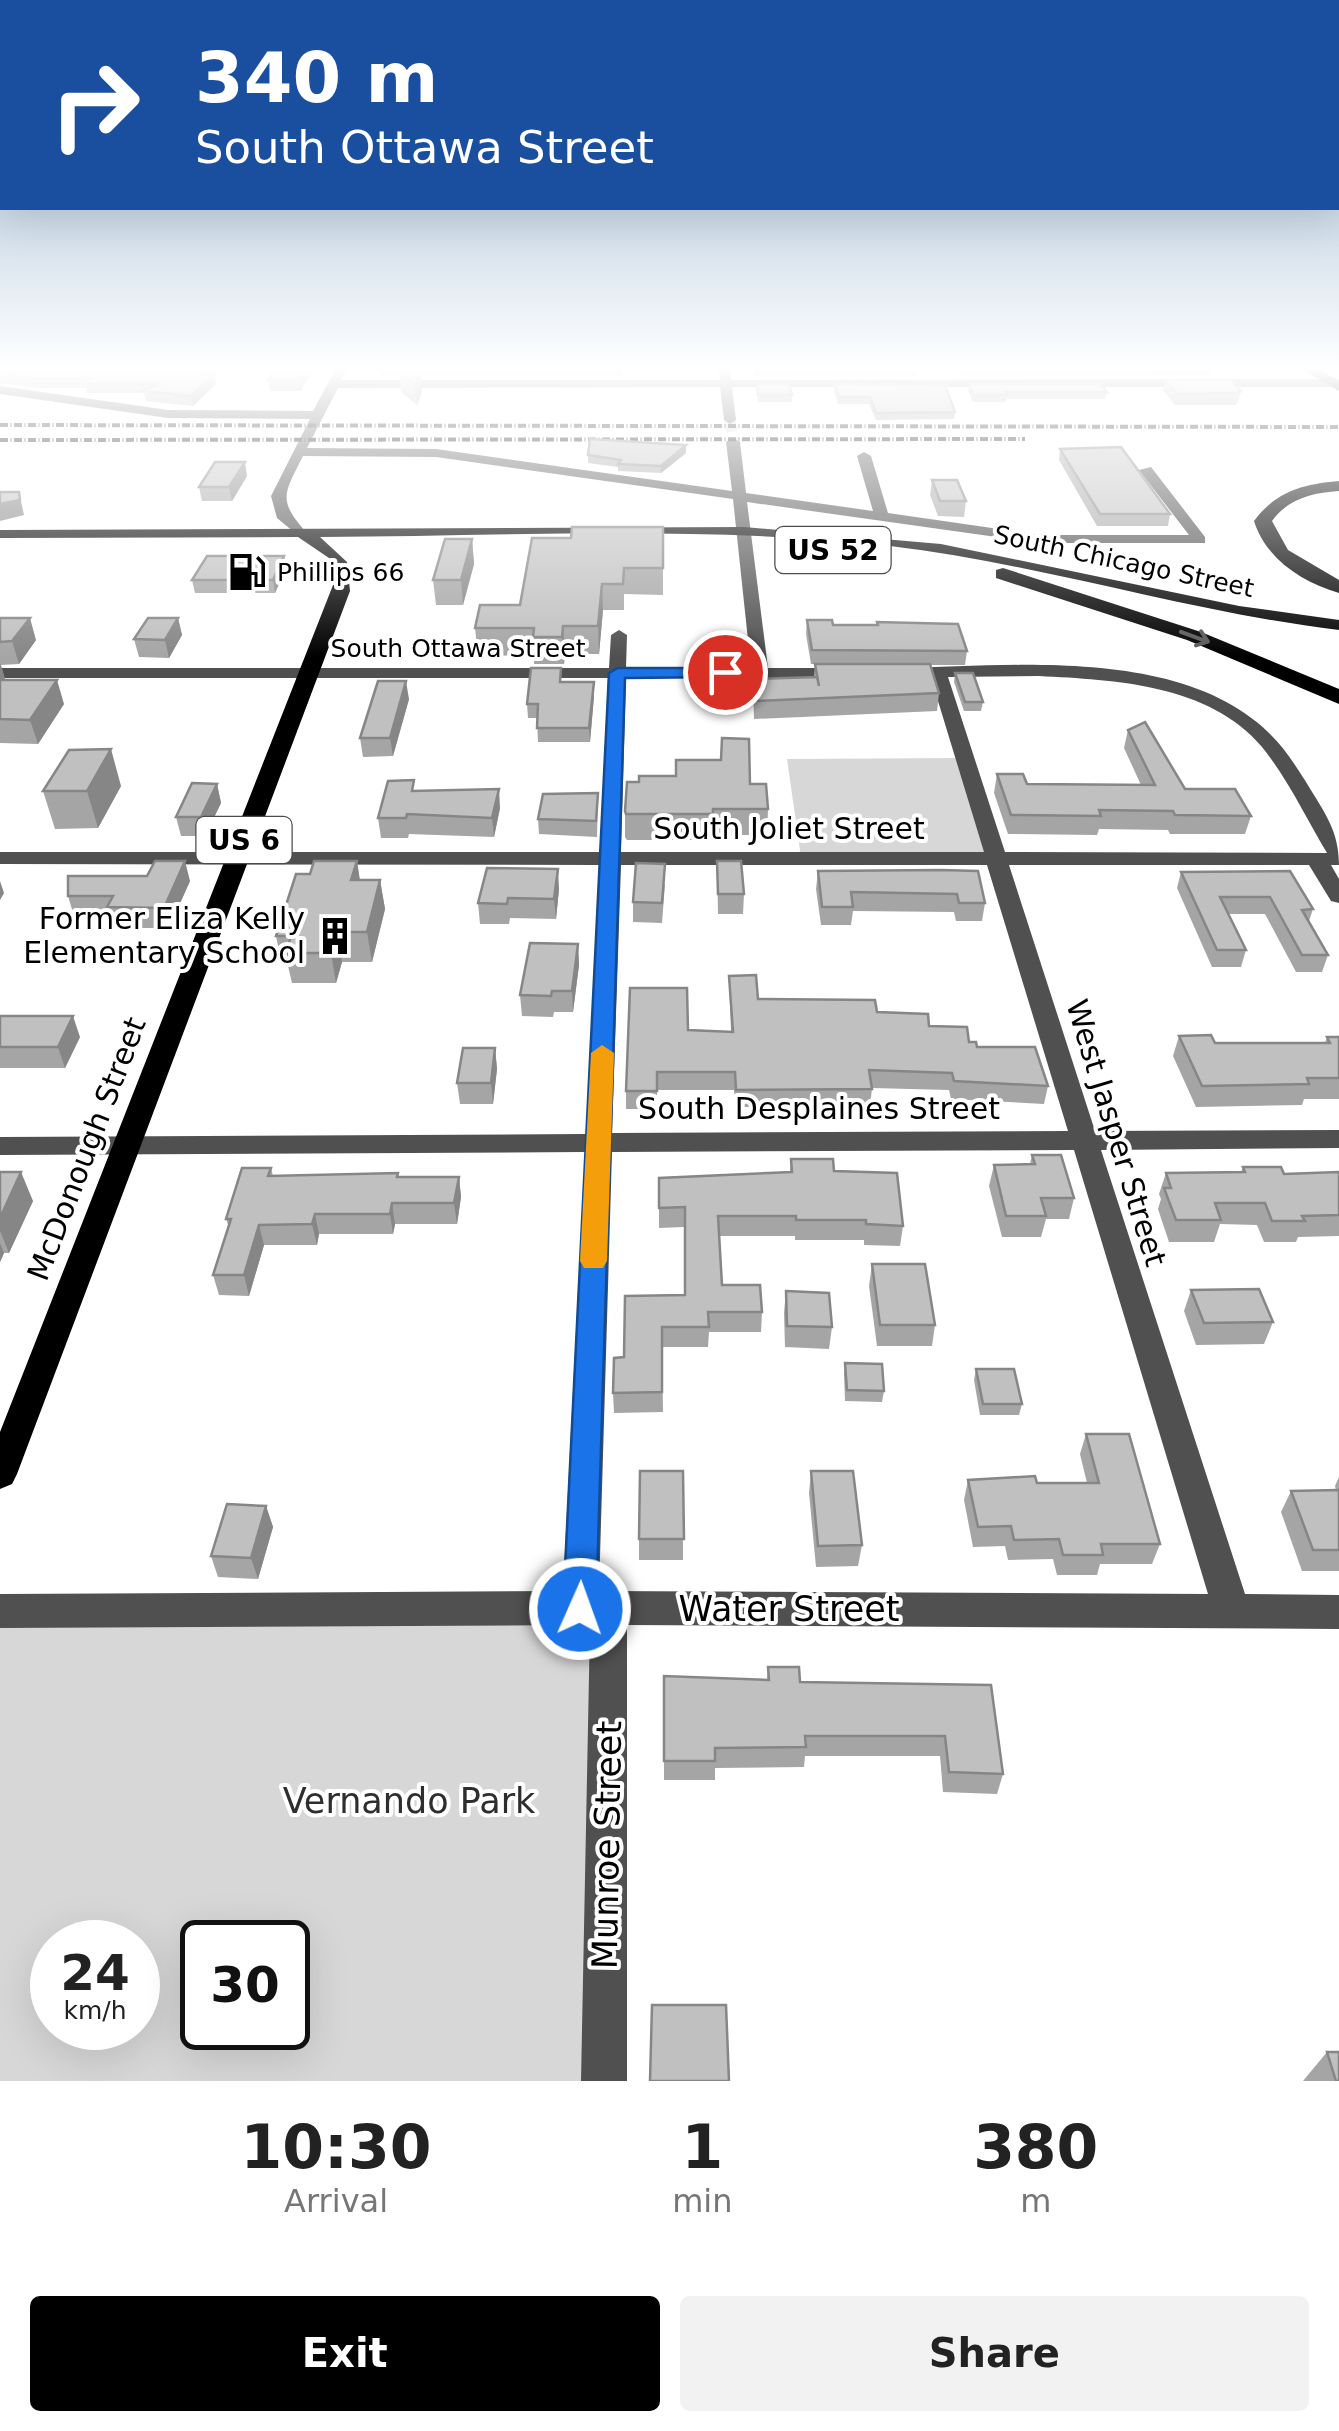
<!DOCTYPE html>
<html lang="en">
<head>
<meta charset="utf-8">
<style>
  :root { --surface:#fff; --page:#f2f2f2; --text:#222; --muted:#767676; --accent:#000 }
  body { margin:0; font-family:"DejaVu Sans",sans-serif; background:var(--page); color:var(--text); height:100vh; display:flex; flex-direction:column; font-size:38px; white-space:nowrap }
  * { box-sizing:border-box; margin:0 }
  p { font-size:32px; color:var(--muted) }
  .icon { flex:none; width:55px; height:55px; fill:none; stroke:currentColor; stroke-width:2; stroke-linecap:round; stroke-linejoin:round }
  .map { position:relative; height:2081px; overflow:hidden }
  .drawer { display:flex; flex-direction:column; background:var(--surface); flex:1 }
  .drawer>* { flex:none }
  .guide { position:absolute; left:0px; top:0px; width:1340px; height:210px; box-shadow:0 10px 40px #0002; background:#1a4fa0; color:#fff; overflow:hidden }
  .speed { position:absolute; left:30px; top:1920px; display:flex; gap:20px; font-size:50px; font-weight:700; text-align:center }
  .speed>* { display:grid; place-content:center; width:130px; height:130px; border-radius:50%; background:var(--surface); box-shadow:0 10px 40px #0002; line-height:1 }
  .speed small { font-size:25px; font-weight:400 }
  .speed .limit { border:5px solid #111; border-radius:15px; background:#fff; color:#111 }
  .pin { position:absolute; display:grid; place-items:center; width:85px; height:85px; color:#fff; margin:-42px; border:5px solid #fff; border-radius:50%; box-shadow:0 2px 10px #0007 }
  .me { position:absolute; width:110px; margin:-55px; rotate:2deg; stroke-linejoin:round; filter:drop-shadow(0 0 8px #0008) }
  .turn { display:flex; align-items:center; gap:35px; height:210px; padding:0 30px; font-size:45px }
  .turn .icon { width:130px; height:130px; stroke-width:2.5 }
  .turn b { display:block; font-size:70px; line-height:85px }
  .eta { display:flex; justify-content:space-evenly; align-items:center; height:170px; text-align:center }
  .eta b { font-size:60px; font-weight:600; line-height:70px }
  .action { display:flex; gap:20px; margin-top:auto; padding:20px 30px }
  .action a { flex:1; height:115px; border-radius:10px; background:var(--accent); color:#fff; font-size:40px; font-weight:600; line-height:115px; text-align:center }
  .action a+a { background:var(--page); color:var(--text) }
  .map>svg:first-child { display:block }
  .green { fill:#d7d7d7; fill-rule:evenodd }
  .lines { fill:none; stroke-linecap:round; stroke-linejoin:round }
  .minor-tunnel { stroke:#d9d9d9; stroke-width:12; stroke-dasharray:12 6; stroke-linecap:butt }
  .minor { fill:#505050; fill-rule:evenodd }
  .major { fill:#000; fill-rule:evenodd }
  .highway { fill:#000; fill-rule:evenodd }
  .rail { stroke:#000; stroke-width:4; stroke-dasharray:8 2.5 1 2.5; stroke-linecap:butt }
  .wall { fill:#a5a5a5 }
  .shaded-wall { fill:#868686 }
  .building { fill:#c0c0c0; stroke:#868686; stroke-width:2.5 }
  .oneway { stroke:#595959 }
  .route { fill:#1a73e8; stroke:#114b97; stroke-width:2.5 }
  .slow { fill:#f59e0b }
  .labels { text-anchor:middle; stroke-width:8; stroke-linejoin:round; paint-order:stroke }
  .far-street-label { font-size:25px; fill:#000; stroke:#fff }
  .far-poi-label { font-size:25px; fill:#000; stroke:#fff; text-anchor:start }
  .shield { fill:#fff; stroke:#4c4c4c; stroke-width:2.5 }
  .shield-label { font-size:28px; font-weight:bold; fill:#000 }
  .street-label { font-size:30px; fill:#000; stroke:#fff }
  .poi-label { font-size:30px; fill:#000; stroke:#fff; text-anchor:end }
  .near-street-label { font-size:35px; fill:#000; stroke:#fff }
  .near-park-label { font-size:35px; fill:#2e2e2e; stroke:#fff }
</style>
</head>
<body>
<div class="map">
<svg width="1339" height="2081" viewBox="0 0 1339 2081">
  <rect width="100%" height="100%" fill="#fff"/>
  <path class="green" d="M962 758 993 857H801L787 759Z
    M601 1613 586 2081H0V1617ZM52 1942H138V2028H52ZM202 1942H288V2028H202Z"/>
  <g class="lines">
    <path class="minor-tunnel" d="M730 420 733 442"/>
    <path class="minor" d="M337 366H349L341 380H720L718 366H730L731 380 1339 379V387H732L736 420 730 424 724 420 720 387 338 388 307 448 436 449 732 491 726 442 733 438 740 442 746 493 873 511 857 456 864 452 871 456 888 513 1040 535H1189L1139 470 1151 467 1205 537V543H1040L747 502 768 668H845L854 673 845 678H626L621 852H984L931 678H900L891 673 900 668C1013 666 1181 647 1269 733 1284 747 1295 765 1306 782 1324 812 1339 830 1339 865H1331L1339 879V903L1331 901 1309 865H1009L1095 1131 1339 1130V1148L1101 1150 1245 1594 1339 1595V1629L627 1625V2081H581L590 1625 0 1628V1594L563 1591 585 1152 0 1155V1137L586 1134 599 865 0 864V852H600L608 678H0V668H609L611 635 619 630 627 635 626 668H751L733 499 436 457 303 456C284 494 277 500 307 533L300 537 277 518 271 496 310 419 168 418 0 394V386L168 410 313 411ZM1039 676C1115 680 1209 684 1262 747 1288 779 1306 818 1327 853L1005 852 948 677ZM621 865H987L1068 1131 612 1133ZM1074 1150 1208 1594 599 1591 612 1152Z"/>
    <path class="major" d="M744 527 941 544 1239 606 1339 620V630C1188 612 1042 564 890 546 702 525 509 536 320 537L347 562 350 591 17 1474 12 1484 0 1489V1432L335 580 329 558 298 537 0 538V530Z"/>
    <path class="highway" d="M1296 366H1313L1339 381V391Z
      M1339 481V491C1312 493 1289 498 1272 521L1288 550 1339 580V593C1302 582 1266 559 1254 521 1276 491 1304 484 1339 481Z
      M1003 568 1201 632 1339 689V704L1187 640 996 578V570Z"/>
    <path class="rail" d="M0 425 1339 427
      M0 440 1025 439"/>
  </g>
  <path class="wall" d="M0 366 214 374 216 384 193 406 146 401 144 393H87L86 388H38L0 383Z
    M316 366 300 391H270L268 380Z
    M371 366H623L622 376H420L422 392 417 405 401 392 399 376H382Z
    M753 366H916L917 369 916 376H754Z
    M958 366H1213L1215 368 1213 375 962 376Z
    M1165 380 1241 391 1238 402 1235 405H1175L1163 391Z
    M757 384 792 395V402H758Z
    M834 384 955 412 954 419 876 420 869 404H838L834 391Z
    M969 384 1107 392 1105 399H1006V402H973L968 391Z
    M686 445V453L661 473 618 471V467L588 463V455Z
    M1060 449 1170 514 1168 526H1097L1059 460Z
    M247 476 232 501H202L199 487Z
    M932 480 966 501 964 517 938 516 930 495Z
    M663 527V595L624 594V610H603L599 654H565L564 664H534V655L478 656 475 628 520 605 571 538Z
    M472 539 474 564 463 605H436L433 580Z
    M284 556 286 568 275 593H195L192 580Z
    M0 618 36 640 19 664 1 665 5 680 64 704 38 744 0 743Z
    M178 618 182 635 169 658 139 657 134 639Z
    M807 620 833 625H877V622L967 651 965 665H931L939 693 937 711 754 719 753 679 814 677 815 664H811L806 634Z
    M955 673 983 702 981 711H964L954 682Z
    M562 682H594V696L590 742H538L537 718H528L527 704Z
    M409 699 393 756 363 757 360 738Z
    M1128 730 1185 789 1251 816 1245 834H1170L1168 830 1099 829 1097 835 1008 834 994 793 997 774 1027 784 1141 785 1124 748Z
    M217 784 221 803 205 836H181L176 817Z
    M750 784 768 809 767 835H712V840H627L625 837V811Z
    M121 786 98 828 55 829 43 791Z
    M416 791 500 808 494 837 409 834 408 838H381L378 818Z
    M598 793 597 837 539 834 538 819Z
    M357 861 360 880H380L385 909 372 962H342L336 983H292L288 966H282L276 936 310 874Z
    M717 861 744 894 743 914H718Z
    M941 870 985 903 982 921H956L954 912 853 911 851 925H821L816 889 818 871Z
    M1181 872 1313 909 1309 921 1328 955 1322 972H1296L1265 914H1228L1246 950 1241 967H1212L1177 888Z
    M190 881 169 928H113L110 916H74L68 896Z
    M665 884 662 923 633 922V902Z
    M559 889 556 919 510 918 509 924H480L478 903Z
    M578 944 579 965 573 1012H554L553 1017 522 1016 520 995Z
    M729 976 758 999 877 1012 929 1026 969 1042 1048 1086 1044 1104 951 1099 949 1090 872 1088 870 1107H735L734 1090H657V1109H626V1091L688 1030 731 1031Z
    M0 1016 80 1037 65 1068H0Z
    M1179 1036 1215 1043H1325L1327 1037H1339V1099H1304L1302 1105 1196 1107 1173 1056Z
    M495 1048 497 1069 493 1104H460L457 1083Z
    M1032 1155 1074 1198 1069 1219H1046L1041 1237H1002L989 1186 994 1165 1030 1164Z
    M791 1159 834 1171 903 1226 900 1246 864 1245V1240H795V1236H719L722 1285 762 1312 761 1332H709L708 1347H662L663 1412 614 1413 613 1393 624 1357 685 1295 684 1227 659 1228V1178L790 1172Z
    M1243 1167 1284 1174 1339 1172V1236L1298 1237 1296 1242H1264L1257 1225 1220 1224 1214 1242H1169L1158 1209 1161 1199 1159 1194 1166 1173 1241 1172Z
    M271 1168 273 1176 398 1173V1177H459L461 1197 457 1224H395L393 1234H319L317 1245H264L249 1296 219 1295 213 1275 229 1227 226 1219Z
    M0 1172 33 1201 9 1253H4L0 1262Z
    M872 1264 935 1325 932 1346H877L869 1286Z
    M1191 1290 1273 1322 1264 1344 1196 1345 1184 1311Z
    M786 1291 832 1327 829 1349 785 1347 784 1313Z
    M845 1363 884 1391 882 1402 845 1401 844 1374Z
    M976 1369 1022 1404 1019 1415H980L974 1380Z
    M1086 1434 1160 1544 1152 1564H1100L1097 1575H1057L1053 1559 1008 1560 1005 1546 973 1547 964 1500 968 1480 1037 1483H1087L1080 1454Z
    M683 1471V1560H639V1539Z
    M811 1471 862 1545 858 1566 816 1567 809 1493Z
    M1339 1477V1571H1302L1281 1512 1291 1491 1336 1490 1335 1486Z
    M266 1506 273 1527 258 1579 218 1577 211 1556Z
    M768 1667 800 1682 991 1685 1003 1774 997 1794 943 1792 940 1756H805L804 1767 715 1768V1780H664V1676L767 1680Z
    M1327 2052 1339 2081H1303Z"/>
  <path class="shaded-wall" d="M196 366H206L191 384 189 374Z
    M307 366H316L300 391 298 380Z
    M420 371 422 392 417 405 415 384Z
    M214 374 216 384 193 406 191 396Z
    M686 445V453L661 473V466Z
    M245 462 247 476 232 501 229 487Z
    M19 492 24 515 0 521V504Z
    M472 539 474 564 463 605 461 580Z
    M284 556 286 568 275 593 273 580Z
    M602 584 603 610 599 654 598 626Z
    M30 618 36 640 19 664 12 641Z
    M178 618 182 635 169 658 165 640Z
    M563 626 565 654 564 664 562 637Z
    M0 663 6 682 0 690Z
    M57 680 64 704 38 744 30 720Z
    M406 681 409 699 393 756 390 738Z
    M594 682V696L590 742 589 728Z
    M111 749 121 786 98 828 87 791Z
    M217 784 221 803 205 836 201 817Z
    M499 789 500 808 494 837 492 818Z
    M185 861 190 881 169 928 164 908Z
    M357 861 361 890 351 880Z
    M558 869 559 889 556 919 554 899Z
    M380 880 385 909 372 962 367 932Z
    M0 881 4 893 0 900Z
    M337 932 342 962 336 983 331 953Z
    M578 944 579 965 573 1012 572 991Z
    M73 1016 80 1037 65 1068 58 1047Z
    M495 1048 497 1069 493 1104 491 1083Z
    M21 1172 33 1201 9 1253 0 1231V1218Z
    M459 1177 461 1197 457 1224 454 1203Z
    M392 1203 395 1224 393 1234 390 1214Z
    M315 1214 319 1234 317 1245 312 1224Z
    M259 1225 264 1245 249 1296 244 1275Z
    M0 1243 4 1253 0 1262Z
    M266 1506 273 1527 258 1579 251 1558Z"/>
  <path class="building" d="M0 366H196L189 374H214L191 396 144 391 158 384 84 383 89 378H35L0 373Z
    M278 366H307L298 380H268Z
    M378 366H622V369H381Z
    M754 366H916L917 369H755Z
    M962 366H1213L1215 368H963Z
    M398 371H420L415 384Z
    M1165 380H1230L1241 391 1238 393 1178 394Z
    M757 384H789L792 395H758Z
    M834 384 945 385 955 412 876 413 870 397H839Z
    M969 384H1100L1107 392H1005L1007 395H974Z
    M590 439 686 445 661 466 618 464 621 460 588 455Z
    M1121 447 1170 514H1100L1060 449Z
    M215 462H245L229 487H199Z
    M932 480H957L966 501H940Z
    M0 492H19L20 500 0 504Z
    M572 527H663V568H624L623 584H602L598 626H563L562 637H533L534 628H475L480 605H520L532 538H571Z
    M445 539H472L461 580H433Z
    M207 556H284L273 580H192Z
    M0 618H30L12 641 0 642Z
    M148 618H178L165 640 134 639Z
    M807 620H832L833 625H878L877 622 958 624 967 651 812 650Z
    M815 664H930L939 693 754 701 753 679 817 677 819 686Z
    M531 668H561L560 682H594L589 728H537L538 704H527Z
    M955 673H973L983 702H965Z
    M0 680H57L30 720 0 719Z
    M378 681H406L390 738H360Z
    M1145 722 1185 789H1235L1251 816 1175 815 1173 811 1099 810 1101 816 1011 815 997 774H1023L1027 784 1155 785 1128 730Z
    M722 738 749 739 750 784H766L768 809H713V814H626L625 811 627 782H639V776H676V760H721Z
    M111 749 87 791H43L69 750Z
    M414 780 412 791 499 789 492 818 407 814 406 818H378L388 781Z
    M192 783 217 784 201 817H176Z
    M598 793 596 821 538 819 543 794Z
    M155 861H185L164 908 107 907 113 896H68V876H147Z
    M314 861H357L351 880H380L367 932H337L331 953H286L291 936H276L296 874H310Z
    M717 861H741L744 894H718Z
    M636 863 665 864 662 903 633 902Z
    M487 868 558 869 554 899 508 898 507 904 478 903Z
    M941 870 978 871 985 903H959L957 894 851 892 853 907H822L818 871Z
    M1290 871 1313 909 1302 910 1328 955H1302L1270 897H1220L1246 950H1217L1181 872Z
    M530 943 578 944 572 991H552L551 996 520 995Z
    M756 975 758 999 875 1000 877 1012 928 1014 929 1026 967 1027 969 1042H976L977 1047H1035L1048 1086 954 1081 952 1073 869 1070 872 1089 736 1090 735 1072H657V1091H626L630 988H687L688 1030 733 1032 729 976Z
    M0 1016H73L58 1047H0Z
    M1211 1035 1215 1043H1330L1327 1037H1339V1078H1307L1309 1084 1202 1086 1179 1036Z
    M463 1048H495L491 1083H457Z
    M1032 1155H1061L1074 1198H1041L1046 1216H1006L994 1165 1035 1164Z
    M791 1159H833L834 1171 897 1173 903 1226 866 1224V1220H796V1216H718L722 1285H760L762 1312H708L709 1327H662V1392L613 1393 614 1358 624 1357 625 1296 685 1295V1207L659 1208V1178L792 1172Z
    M1243 1167H1281L1284 1174 1339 1172V1215L1302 1216 1305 1221H1272L1265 1203H1215L1221 1220H1176L1164 1188H1171L1166 1173 1245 1172Z
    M242 1168H271L268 1176 398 1173 397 1177H459L454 1203H392L390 1214H315L312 1224 259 1225 244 1275H213L231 1219H226Z
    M0 1172H21L0 1218Z
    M872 1264H925L935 1325H880Z
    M1259 1289 1273 1322 1204 1323 1191 1290Z
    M786 1291 829 1293 832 1327 787 1326Z
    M845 1363 882 1364 884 1391 847 1390Z
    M976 1369H1014L1022 1404H983Z
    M1086 1434H1129L1160 1544H1101L1103 1555H1063L1059 1539 1014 1540 1011 1526 978 1527 968 1480 1035 1476 1037 1483H1099Z
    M640 1471H683L684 1539H639Z
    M811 1471H853L862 1545 818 1546Z
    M1339 1490V1550H1313L1291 1491Z
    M227 1504 266 1506 251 1558 211 1556Z
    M768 1667H799L800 1682 991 1685 1003 1774 949 1772 945 1736H805L806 1747 715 1748V1761H664V1676L769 1680Z
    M652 2005H726L729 2081H650Z
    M1327 2052H1339V2081H1336Z"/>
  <defs><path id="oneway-shaft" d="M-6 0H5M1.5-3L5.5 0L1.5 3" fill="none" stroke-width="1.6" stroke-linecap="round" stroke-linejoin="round" transform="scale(2.5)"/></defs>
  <use class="oneway" href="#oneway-shaft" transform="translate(1195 637) rotate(20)"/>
  <linearGradient id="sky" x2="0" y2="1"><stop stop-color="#8aabca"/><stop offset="0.56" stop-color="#fff"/><stop offset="1" stop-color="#fff" stop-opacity="0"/></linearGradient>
  <rect width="1339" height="658" fill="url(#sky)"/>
  <path class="route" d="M618 668H725L733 672 725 677 625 678 596 1609 591 1620 580 1624 568 1620 563 1609 609 673Z"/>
  <path class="slow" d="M602 1045 614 1053 607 1261 603 1268H584L580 1261 591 1053Z"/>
  <defs>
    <g id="fuel-bare" transform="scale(3)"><path d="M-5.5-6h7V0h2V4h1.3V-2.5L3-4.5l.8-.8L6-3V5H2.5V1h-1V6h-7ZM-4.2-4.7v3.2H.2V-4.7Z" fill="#000" stroke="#fff" stroke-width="2.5" paint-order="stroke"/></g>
    <g id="building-bare" transform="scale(3)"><path d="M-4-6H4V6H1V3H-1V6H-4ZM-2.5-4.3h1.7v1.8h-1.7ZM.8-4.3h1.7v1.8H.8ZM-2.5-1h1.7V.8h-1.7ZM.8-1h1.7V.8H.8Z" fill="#000" stroke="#fff" stroke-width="2.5" paint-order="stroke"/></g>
  </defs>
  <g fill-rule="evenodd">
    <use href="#fuel-bare" x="247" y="572"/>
    <use href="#building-bare" x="335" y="936"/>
  </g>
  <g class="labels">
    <g class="far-street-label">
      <text transform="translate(1124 561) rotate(12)" y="9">South Chicago Street</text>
      <text x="458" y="657">South Ottawa Street</text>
    </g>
    <g class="far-poi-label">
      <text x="277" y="581">Phillips 66</text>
    </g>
    <g class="shield">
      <rect x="775.5" y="527" width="115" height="46" rx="8"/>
      <rect x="196.5" y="817" width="95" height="46" rx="8"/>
    </g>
    <g class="shield-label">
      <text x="833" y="560">US 52</text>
      <text x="244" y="850">US 6</text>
    </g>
    <g class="street-label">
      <text x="789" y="839">South Joliet Street</text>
      <text x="819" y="1119">South Desplaines Street</text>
      <text transform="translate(1116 1133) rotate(73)" y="10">West Jasper Street</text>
      <text transform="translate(87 1149) rotate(-69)" y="10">McDonough Street</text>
    </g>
    <g class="poi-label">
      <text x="305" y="929">Former Eliza Kelly<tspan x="305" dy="34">Elementary School</tspan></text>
    </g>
    <g class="near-street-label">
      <text x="789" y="1621">Water Street</text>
      <text transform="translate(607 1845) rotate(-89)" y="12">Munroe Street</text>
    </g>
    <g class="near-park-label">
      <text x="409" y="1813">Vernando Park</text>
    </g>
  </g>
</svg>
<div class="speed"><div>24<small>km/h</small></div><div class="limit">30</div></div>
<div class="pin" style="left:725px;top:672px;background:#d93025"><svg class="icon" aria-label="arrive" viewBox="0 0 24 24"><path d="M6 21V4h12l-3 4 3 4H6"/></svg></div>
<svg class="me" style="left:580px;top:1609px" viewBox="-20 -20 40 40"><circle r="17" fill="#1a73e8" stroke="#fff" stroke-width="3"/><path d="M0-11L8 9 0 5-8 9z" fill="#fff"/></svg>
<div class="guide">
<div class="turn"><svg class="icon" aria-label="right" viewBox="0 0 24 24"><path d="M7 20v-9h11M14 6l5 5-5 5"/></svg><div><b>340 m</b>South Ottawa Street</div></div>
</div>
</div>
<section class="drawer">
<div class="eta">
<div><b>10:30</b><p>Arrival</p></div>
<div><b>1</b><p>min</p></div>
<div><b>380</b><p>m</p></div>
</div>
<div class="action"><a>Exit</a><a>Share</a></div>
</section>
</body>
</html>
